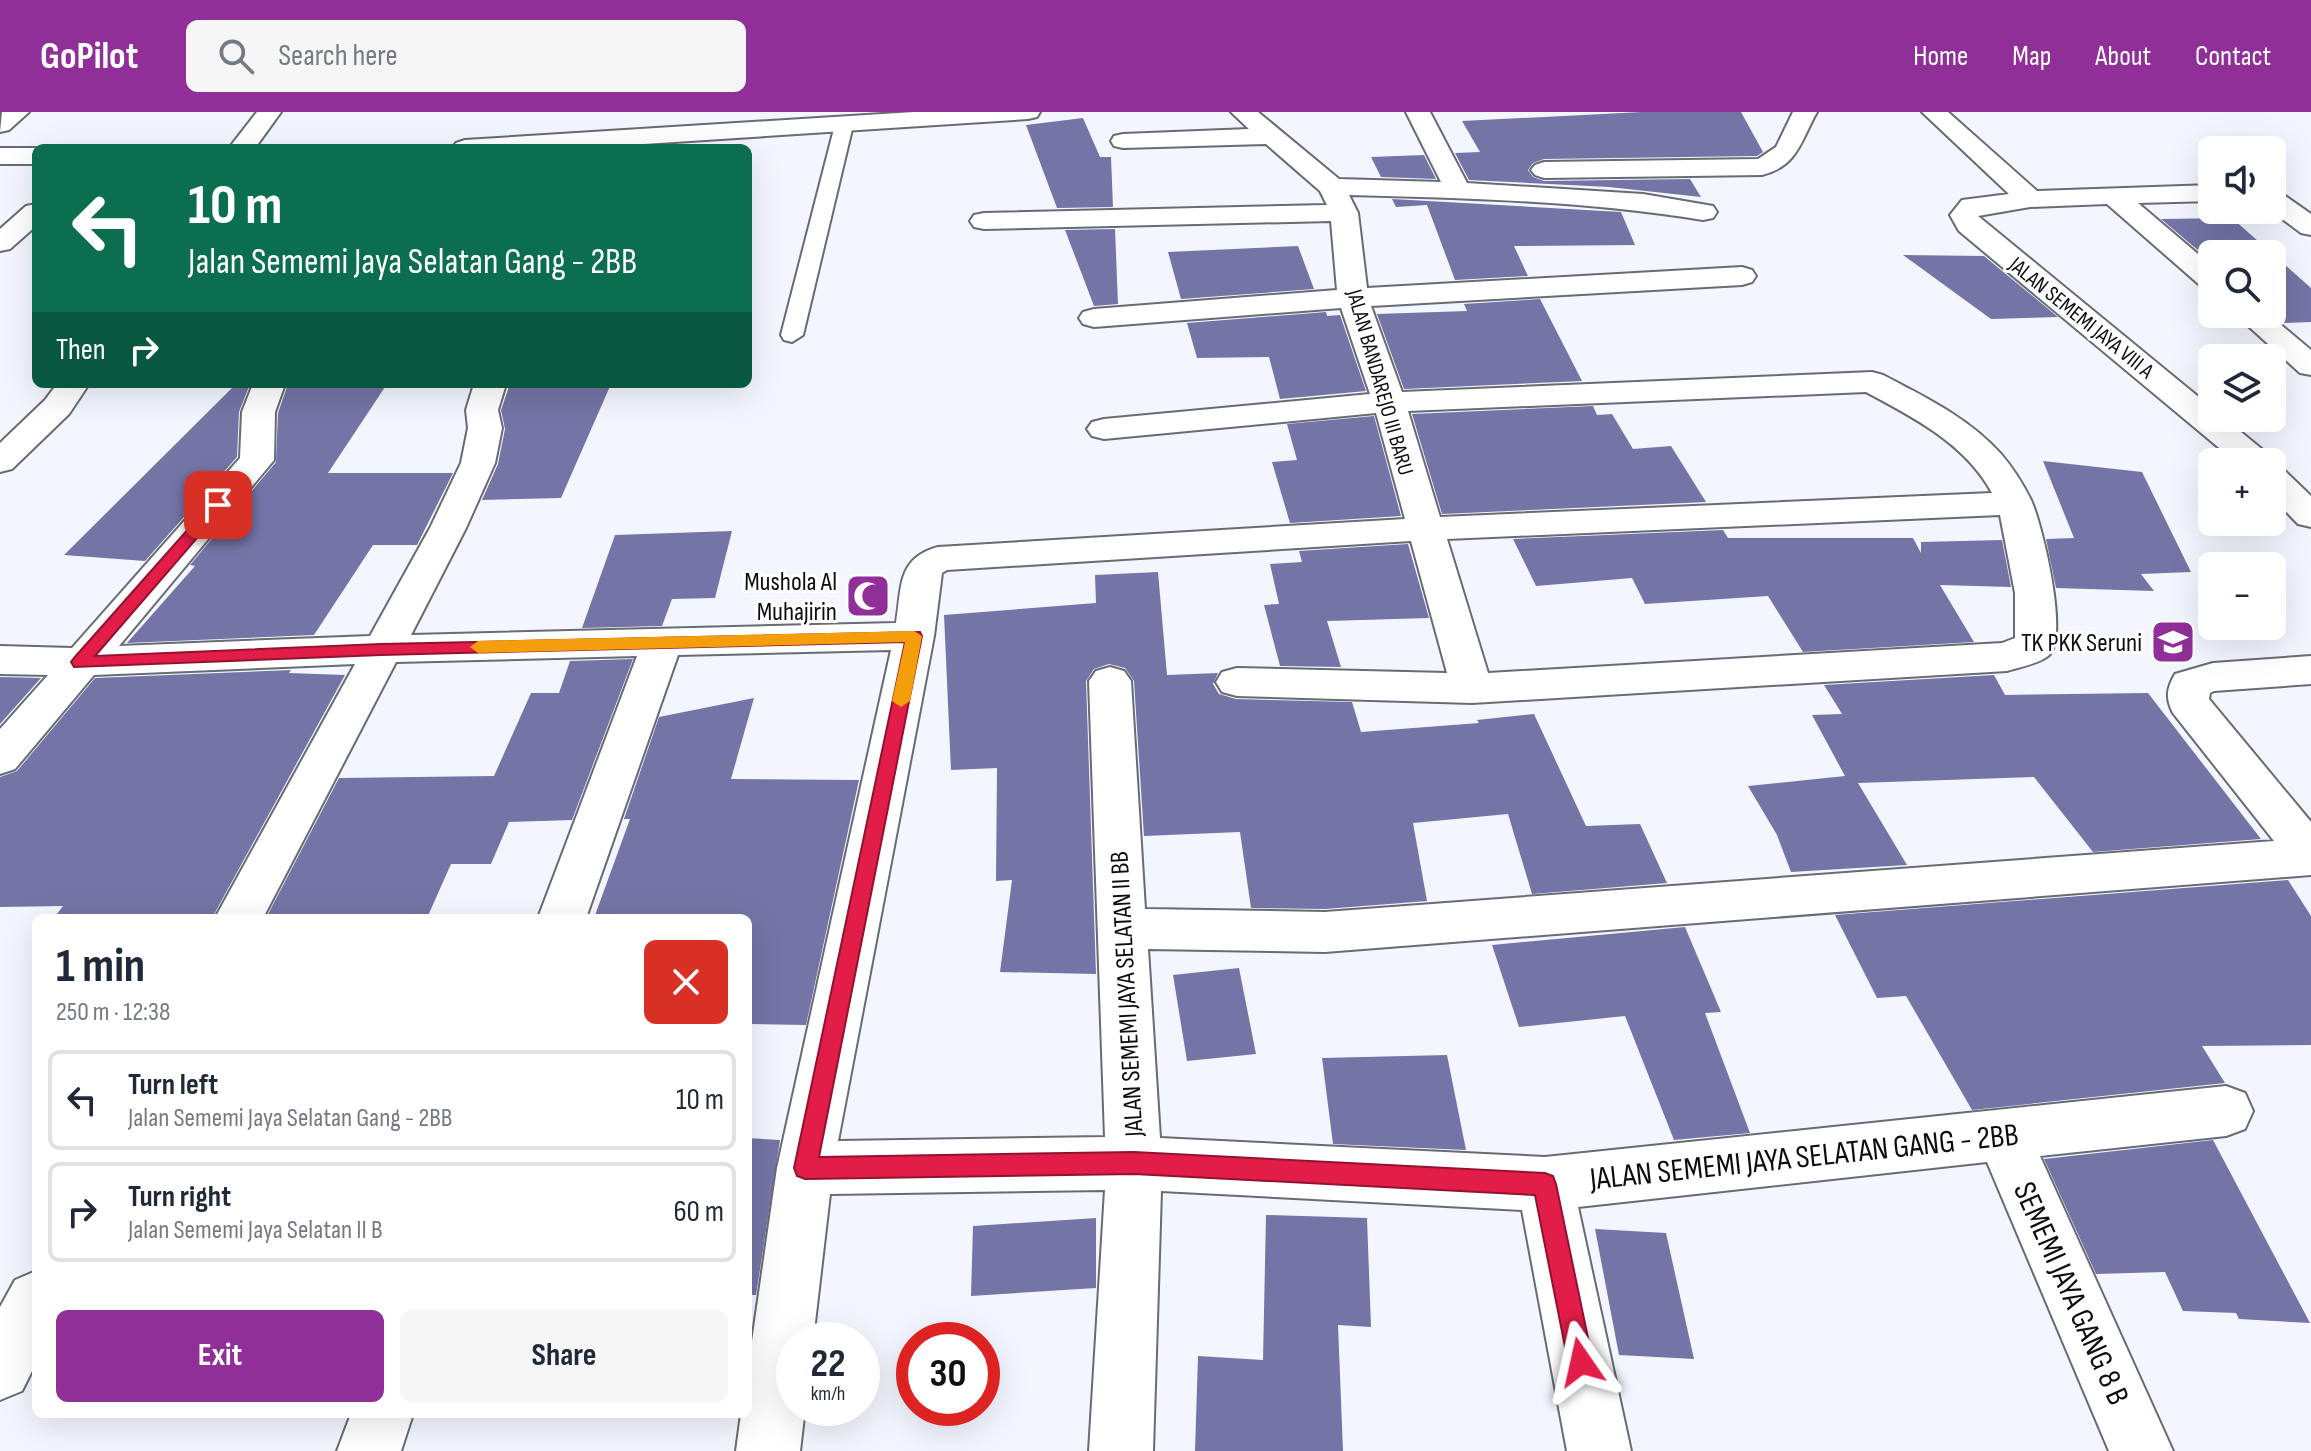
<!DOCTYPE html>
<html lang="en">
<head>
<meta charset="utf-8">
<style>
  :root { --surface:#fff; --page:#f6f6f7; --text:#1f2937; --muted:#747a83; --line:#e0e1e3; --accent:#8f2f97 }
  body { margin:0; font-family:"Sofia Sans Condensed",sans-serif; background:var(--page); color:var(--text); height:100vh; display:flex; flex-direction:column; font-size:30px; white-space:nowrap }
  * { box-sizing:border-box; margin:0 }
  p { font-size:26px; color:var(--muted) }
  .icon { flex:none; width:44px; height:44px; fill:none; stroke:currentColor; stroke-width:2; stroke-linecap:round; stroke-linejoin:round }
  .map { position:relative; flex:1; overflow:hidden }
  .sheet { position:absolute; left:32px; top:802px; width:720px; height:504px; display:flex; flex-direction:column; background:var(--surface); border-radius:12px; box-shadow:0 8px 32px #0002 }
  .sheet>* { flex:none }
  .top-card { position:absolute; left:32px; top:32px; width:720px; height:244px; border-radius:12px; box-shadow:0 8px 32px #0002; background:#0b6e4f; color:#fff; overflow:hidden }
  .tools { position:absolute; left:2198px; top:24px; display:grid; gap:16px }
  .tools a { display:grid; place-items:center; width:88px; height:88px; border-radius:12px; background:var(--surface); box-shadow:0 8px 32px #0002; font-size:40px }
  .speed { position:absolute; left:776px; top:1210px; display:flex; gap:16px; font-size:40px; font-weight:700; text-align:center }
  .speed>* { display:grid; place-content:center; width:104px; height:104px; border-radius:50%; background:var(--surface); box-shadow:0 8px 32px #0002; line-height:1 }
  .speed small { font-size:20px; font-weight:400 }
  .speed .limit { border:12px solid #d22; background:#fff; color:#111 }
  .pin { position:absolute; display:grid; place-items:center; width:68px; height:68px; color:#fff; margin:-34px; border-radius:16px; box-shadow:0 4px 12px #0006 }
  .me { position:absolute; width:88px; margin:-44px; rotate:349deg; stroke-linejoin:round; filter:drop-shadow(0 0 6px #0008) }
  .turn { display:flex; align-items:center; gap:28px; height:168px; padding:0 24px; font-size:36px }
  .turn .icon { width:104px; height:104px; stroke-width:2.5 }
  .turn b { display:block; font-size:56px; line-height:68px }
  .then { display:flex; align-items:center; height:76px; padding:0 24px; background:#0003; gap:16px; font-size:30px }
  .round { display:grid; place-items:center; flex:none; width:84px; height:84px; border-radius:12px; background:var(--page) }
  .head { display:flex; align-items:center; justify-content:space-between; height:136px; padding:0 24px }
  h1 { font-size:48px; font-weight:700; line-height:60px }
  .button { display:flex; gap:16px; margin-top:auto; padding:16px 24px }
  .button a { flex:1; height:92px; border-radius:12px; background:var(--accent); color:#fff; font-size:32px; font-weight:700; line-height:92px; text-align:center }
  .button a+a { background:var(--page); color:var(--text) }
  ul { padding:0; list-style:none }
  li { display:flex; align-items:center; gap:24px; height:100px; margin:0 16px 12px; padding:0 8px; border:4px solid var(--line); border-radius:12px }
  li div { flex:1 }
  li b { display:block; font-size:30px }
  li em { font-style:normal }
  header { display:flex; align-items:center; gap:48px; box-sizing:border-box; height:112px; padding:0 40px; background:var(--accent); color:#fff }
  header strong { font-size:38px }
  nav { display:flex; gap:44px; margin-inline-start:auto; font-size:28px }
  .search { width:560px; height:72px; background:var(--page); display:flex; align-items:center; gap:20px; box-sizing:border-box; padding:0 28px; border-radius:12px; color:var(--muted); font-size:30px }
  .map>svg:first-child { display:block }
  .building { fill:#7474a6 }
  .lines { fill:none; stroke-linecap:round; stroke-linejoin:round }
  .lane-casing { stroke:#676b73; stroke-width:4 }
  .street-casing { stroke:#676b73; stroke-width:4 }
  .lane { fill:#fff; fill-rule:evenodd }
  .street { fill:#fff; fill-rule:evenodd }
  .route { fill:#e11d48; stroke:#92132f; stroke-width:2 }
  .slow { fill:#f59e0b }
  .labels { text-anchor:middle; stroke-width:6; stroke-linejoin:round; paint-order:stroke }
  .far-street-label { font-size:22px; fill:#0b0d10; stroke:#fff }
  .poi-label { font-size:26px; fill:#0b0d10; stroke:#fff; text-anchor:end }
  .street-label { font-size:26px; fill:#0b0d10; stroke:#fff }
  .near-street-label { font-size:32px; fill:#0b0d10; stroke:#fff }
</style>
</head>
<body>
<header>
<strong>GoPilot</strong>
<div class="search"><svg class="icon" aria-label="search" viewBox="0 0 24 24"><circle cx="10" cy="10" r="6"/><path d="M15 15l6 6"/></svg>Search here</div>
<nav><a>Home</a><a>Map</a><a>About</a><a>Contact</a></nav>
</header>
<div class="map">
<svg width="2311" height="1339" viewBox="0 0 2311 1339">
  <rect width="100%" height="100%" fill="#f3f6fe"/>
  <path class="building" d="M1642 0H1741L1763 40 1757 44 1544 47 1533 51 1528 58 1533 65 1544 69 1690 67 1701 85 1609 75 1469 68 1455 41 1480 40 1462 9Z
    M1083 6 1100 45H1111L1113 95 1057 96 1026 13Z
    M1424 43 1436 67 1381 65 1371 45Z
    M1392 87 1621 100 1635 133 1514 134 1528 164 1455 168 1427 93 1396 95Z
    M2232 106 2311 176V210L2283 211 2272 201V142H2212V150L2161 107Z
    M1115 117 1118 192 1094 194 1065 118Z
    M1298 134 1314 177 1181 187 1168 140Z
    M1903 143 1984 144 2058 205 1991 207Z
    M1540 187 1582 269 1404 277 1377 202 1467 199 1464 192Z
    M1326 200 1327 204 1340 203 1366 279 1280 287 1269 245 1197 246 1187 211Z
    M236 272H250L239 300 237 345 145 449 64 443Z
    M288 272H387L328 361H453L417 433H373L314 523 127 531 195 454 190 453 276 350 278 301Z
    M510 272H611L561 386 482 388 498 352 505 317 501 298Z
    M1593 294 1597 303 1612 302 1633 337 1671 334 1706 390 1442 402 1412 302Z
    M1374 304 1401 404 1290 411 1272 350 1297 348 1287 312Z
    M2043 349 2142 360 2191 460 2141 462 2154 479 2056 476 2046 427 2074 426Z
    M1723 418 1728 426H1913L1921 441V430L2002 428 2011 475 1940 473 1974 530 1803 540 1768 484 1645 492 1632 466 1536 474 1513 427Z
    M732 419 715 486 672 487 662 514 582 516 615 423Z
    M1408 432 1429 506 1327 509 1341 555 1280 554 1264 493 1279 492 1270 452 1302 450 1299 439Z
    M1158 460 1167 563 1218 561 1213 572 1219 582 1236 587 1352 590 1361 620 1479 611 1477 608 1534 602 1586 714 1640 712 1667 771 1532 782 1508 702 1413 711 1427 789 1325 797 1251 796 1240 720 1144 724 1134 569 1125 556 1109 552 1094 557 1086 569 1096 862 1000 860 1012 768 996 769 997 656 951 658 944 503 1096 491 1095 463Z
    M633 547 572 708 509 710 491 752H451L427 806H266L339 666 494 664 531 581H559L570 549Z
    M291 558 289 561 345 563 212 806 57 802 63 794 0 795V665L17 659 95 566Z
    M1994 563 2005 583 2148 581 2261 727 2093 740 2034 665 1858 671 1907 753 1791 760 1777 723 1748 674 1845 664 1812 603 1842 602 1824 573Z
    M0 565 41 566 0 612Z
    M754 586 731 667 859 668 806 913 748 912V806H594L630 707H624L659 605Z
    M2288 768 2311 804V933L2202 934 2225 971 1972 998 1906 884 1877 886 1835 803Z
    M1685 815 1721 900 1705 901 1750 1021 1674 1028 1625 904 1519 915 1492 833Z
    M1239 856 1256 942 1187 949 1173 863Z
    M1447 943 1466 1038 1333 1032 1322 946Z
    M748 1026 780 1028 756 1183H748Z
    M2213 1028 2310 1211 2239 1207 2236 1201 2183 1199 2165 1160 2096 1162 2044 1047Z
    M1266 1103 1367 1106 1371 1215 1338 1213 1343 1339H1195L1198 1244 1263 1248Z
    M1096 1106V1176L971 1184 973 1114Z
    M1595 1117 1666 1121 1694 1247 1619 1243Z"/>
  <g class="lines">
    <g class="lane-casing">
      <path id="lane" d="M844 8 853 13 803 223 792 230 784 228 781 223 835 13Z"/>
    </g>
    <g class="street-casing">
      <path id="street" d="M2 0H29L9 18 0 20Z
        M257 0H281L255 36H229Z
        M914 0H1040L1037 5 1028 7 582 36H452L456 31 465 28Z
        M1231 0H1258L1339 67 1441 70 1406 0H1430L1467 71 1643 82 1713 94 1717 100 1713 106 1703 108C1586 89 1467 86 1349 83L1358 101 1367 176 1742 155 1752 158 1756 164 1752 170 1742 173 1371 194 1402 280 1872 260 1883 263C1925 285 1969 306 2001 342 2013 356 2023 372 2031 388 2042 412 2070 526 2048 544 2038 552 2019 555 2007 559L1472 591 1237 584 1222 580 1216 570 1222 560 1237 556 1447 561 1411 429 947 458 942 461 934 524 838 1029 1105 1025 1089 569 1096 559 1110 555 1124 559 1131 569 1145 797 1325 800 2274 729 2173 601C2165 586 2167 576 2175 562L2213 551 2311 544V572L2214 579 2210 581 2209 587 2311 710V763L1325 840 1148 837 1160 1026 1545 1045 2226 974 2245 981 2253 999 2245 1017 2226 1024 2040 1044 2173 1339H2109L1987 1050 1578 1095 1631 1339H1567L1522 1098 1161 1079 1153 1339H1089L1105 1078 830 1082 813 1228H794V1296H805L800 1339H736L741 1302H748V1257L777 1056 891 538 678 543 586 806H538L637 544 396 550 263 806H215L355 552 94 563 15 657 0 662V617L48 563 0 562V534L72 536 240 346 242 300 253 272H285L275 300 274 348 119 534 370 524 430 416 461 351 468 316 466 298 474 272H506L498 298 502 316 495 351 466 416 411 523 896 511C902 475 897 446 938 435L1405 407 1376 301 1104 327 1092 324 1087 317 1092 310 1104 307 1370 282 1341 196 1094 215 1083 212 1079 206 1083 200 1094 197 1337 178 1331 109 984 117 974 115 970 109 974 103 984 101 1327 93 1320 79 1266 32 1123 36 1114 34 1111 29 1114 24 1123 22 1249 17ZM1866 280C1913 305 1966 332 1992 381L1440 405 1408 299ZM2000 403 2015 481V526L2002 531 1488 561 1447 427Z
        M1793 0H1817C1801 28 1798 54 1762 63L1544 66 1535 63 1531 58 1535 53 1544 50 1758 47 1776 35Z
        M1922 0H1948L2037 79 2212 73V89L2138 91 2212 154V178L2202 175 2107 92 2030 95 1978 104 2212 296V306H2224L2269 343 2274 350 2272 353V350H2236L1959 119 1950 103 1962 88 2009 82Z
        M0 36H36V52H0Z
        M2272 79 2281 81 2311 102V123L2301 121 2270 98Z
        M36 92V114L10 137 0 139V117L26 94Z
        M2235 202H2268L2311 238V263L2300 261Z
        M57 272H89L69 302 12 357 0 360V331L45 288Z
        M2272 355 2284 358 2311 384V415L2298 412 2272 385Z
        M36 1159V1251L22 1279 0 1288V1195L15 1168Z
        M351 1302H413L401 1339H337Z"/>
    </g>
    <use href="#lane" class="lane"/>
    <use href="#street" class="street"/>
  </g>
  <path class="route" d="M218 388 225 393 223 396 95 544 381 532 920 520 922 524 819 1045 1134 1040 1545 1061 1553 1064 1556 1072 1593 1250 1590 1259 1581 1263 1572 1259 1568 1250 1535 1083 1134 1062 805 1067 797 1064 794 1056 905 530 381 543 74 555 71 550 74 546 213 389Z"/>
  <path class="slow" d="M914 519 922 524 910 589 901 595 892 589 905 530 478 541 470 535 478 529Z"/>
  <defs>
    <g id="mosque-square" transform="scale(2.3)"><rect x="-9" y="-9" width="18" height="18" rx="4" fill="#8f2f97" stroke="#fff"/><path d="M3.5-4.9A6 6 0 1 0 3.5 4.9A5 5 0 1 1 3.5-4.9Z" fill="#fff"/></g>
    <g id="school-square" transform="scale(2.3)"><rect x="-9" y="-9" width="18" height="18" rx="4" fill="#8f2f97" stroke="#fff"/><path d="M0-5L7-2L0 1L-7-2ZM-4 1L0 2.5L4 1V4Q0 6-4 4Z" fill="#fff"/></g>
  </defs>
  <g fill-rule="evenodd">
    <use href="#mosque-square" x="868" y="484"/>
    <use href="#school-square" x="2173" y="530"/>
  </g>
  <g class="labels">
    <g class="far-street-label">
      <text transform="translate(2082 205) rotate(39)" y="8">JALAN SEMEMI JAYA VIII A</text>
      <text transform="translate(1381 270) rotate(74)" y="8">JALAN BANDAREJO III BARU</text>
    </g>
    <g class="poi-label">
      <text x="837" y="478">Mushola Al<tspan x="837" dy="30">Muhajirin</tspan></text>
      <text x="2142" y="539">TK PKK Seruni</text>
    </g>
    <g class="street-label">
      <text transform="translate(1126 882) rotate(-93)" y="9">JALAN SEMEMI JAYA SELATAN II BB</text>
    </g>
    <g class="near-street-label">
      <text transform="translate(1804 1044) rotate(-6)" y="11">JALAN SEMEMI JAYA SELATAN GANG - 2BB</text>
      <text transform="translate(2072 1181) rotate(66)" y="11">SEMEMI JAYA GANG 8 B</text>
    </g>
  </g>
</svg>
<div class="tools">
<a><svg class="icon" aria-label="sound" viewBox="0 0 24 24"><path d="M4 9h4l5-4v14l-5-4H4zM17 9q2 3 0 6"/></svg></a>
<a><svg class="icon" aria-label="search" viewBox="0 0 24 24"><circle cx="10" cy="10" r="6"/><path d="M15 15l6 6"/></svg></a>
<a><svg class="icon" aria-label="layers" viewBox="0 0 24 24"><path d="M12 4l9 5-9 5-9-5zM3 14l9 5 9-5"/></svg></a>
<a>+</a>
<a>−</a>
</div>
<div class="speed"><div>22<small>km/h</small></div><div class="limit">30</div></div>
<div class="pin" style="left:218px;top:393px;background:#d93025"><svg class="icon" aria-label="arrive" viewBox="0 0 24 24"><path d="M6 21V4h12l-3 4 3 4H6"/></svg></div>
<svg class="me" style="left:1581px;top:1250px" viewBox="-20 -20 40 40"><path d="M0-17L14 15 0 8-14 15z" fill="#e11d48" stroke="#fff" stroke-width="4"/></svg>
<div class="top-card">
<div class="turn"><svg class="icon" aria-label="left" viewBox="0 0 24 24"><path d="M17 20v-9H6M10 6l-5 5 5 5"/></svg><div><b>10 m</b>Jalan Sememi Jaya Selatan Gang - 2BB</div></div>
<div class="then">Then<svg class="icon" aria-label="right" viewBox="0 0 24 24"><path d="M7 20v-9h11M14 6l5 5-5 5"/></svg></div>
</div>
<section class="sheet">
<div class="head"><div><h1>1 min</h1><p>250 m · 12:38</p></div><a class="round" style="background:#d93025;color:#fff"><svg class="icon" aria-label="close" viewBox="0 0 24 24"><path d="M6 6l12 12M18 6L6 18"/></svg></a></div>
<ul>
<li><svg class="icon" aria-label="left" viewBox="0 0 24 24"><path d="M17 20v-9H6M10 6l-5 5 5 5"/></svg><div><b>Turn left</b><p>Jalan Sememi Jaya Selatan Gang - 2BB</p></div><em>10 m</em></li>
<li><svg class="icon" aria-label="right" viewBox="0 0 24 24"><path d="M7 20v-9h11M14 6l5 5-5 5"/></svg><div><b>Turn right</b><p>Jalan Sememi Jaya Selatan II B</p></div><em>60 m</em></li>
</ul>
<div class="button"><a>Exit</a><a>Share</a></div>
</section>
</div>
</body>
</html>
